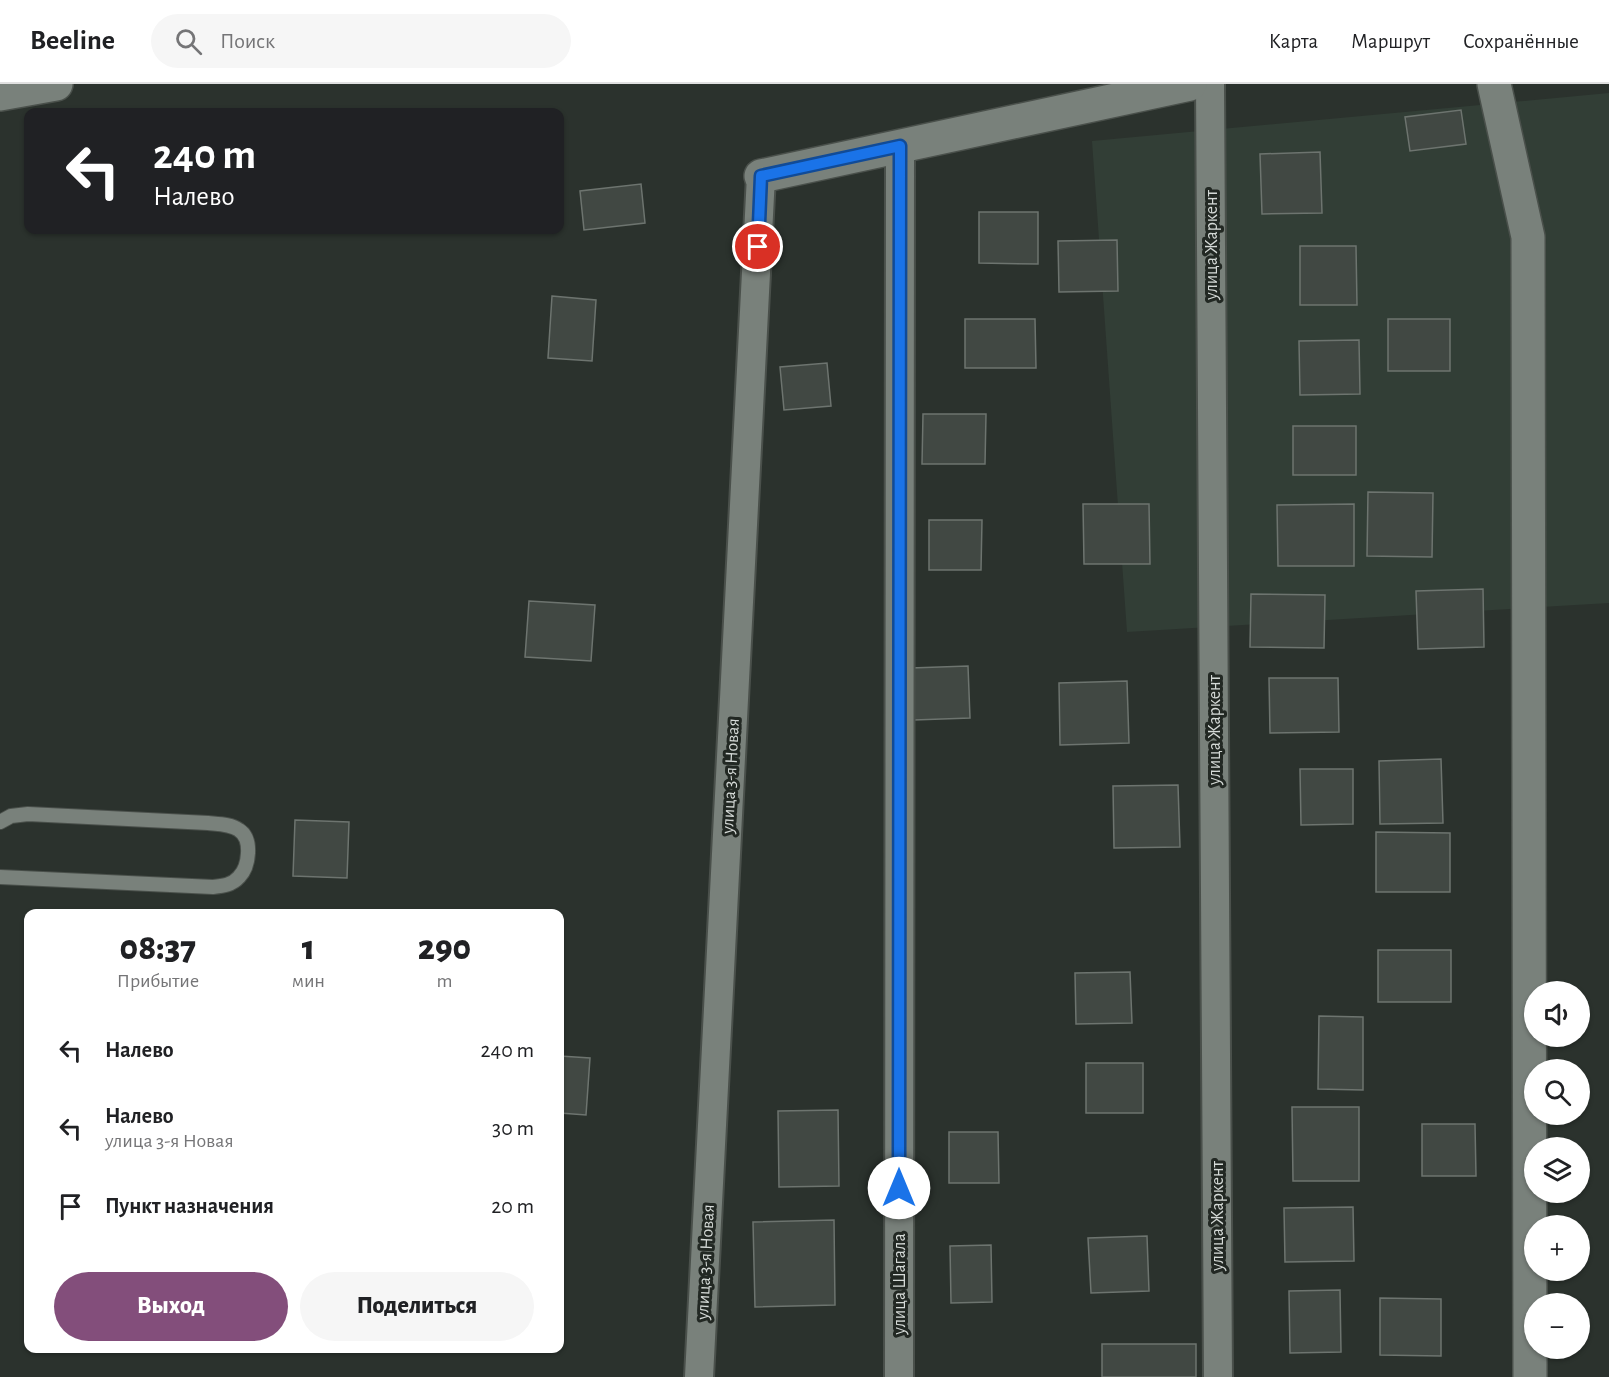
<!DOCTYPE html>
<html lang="ru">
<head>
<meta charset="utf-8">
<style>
  :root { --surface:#fff; --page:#f6f6f6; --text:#202124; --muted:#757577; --line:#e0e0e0; --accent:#834e7b }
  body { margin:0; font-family:"Alegreya Sans",sans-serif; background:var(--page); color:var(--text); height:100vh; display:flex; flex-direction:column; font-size:22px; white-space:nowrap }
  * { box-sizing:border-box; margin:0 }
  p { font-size:20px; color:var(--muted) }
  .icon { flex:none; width:33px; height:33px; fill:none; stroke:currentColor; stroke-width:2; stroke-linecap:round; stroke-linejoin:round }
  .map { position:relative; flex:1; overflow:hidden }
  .details { position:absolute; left:24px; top:825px; width:540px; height:444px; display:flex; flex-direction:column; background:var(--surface); border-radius:12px; box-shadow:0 2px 4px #0004 }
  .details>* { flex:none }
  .top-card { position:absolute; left:24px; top:24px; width:540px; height:126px; border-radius:12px; box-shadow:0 2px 4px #0004; background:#202124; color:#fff; overflow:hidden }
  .tools { position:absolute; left:1524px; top:897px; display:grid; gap:12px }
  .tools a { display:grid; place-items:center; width:66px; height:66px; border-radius:50%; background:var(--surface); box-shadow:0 2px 4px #0004; font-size:30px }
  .pin { position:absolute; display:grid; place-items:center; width:51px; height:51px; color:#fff; margin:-26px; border:3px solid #fff; border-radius:50%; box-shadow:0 2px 6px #0007 }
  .me { position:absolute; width:66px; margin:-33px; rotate:0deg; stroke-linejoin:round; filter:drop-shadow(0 0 4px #0008) }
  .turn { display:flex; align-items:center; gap:21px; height:126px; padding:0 30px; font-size:27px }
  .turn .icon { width:78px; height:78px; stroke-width:2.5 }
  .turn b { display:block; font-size:42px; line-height:51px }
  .eta { display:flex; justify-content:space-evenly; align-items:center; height:102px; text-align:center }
  .eta b { font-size:36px; font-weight:800; line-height:42px }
  .button { display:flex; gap:12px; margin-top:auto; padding:12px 30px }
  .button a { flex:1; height:69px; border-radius:36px; background:var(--accent); color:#fff; font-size:24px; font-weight:800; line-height:69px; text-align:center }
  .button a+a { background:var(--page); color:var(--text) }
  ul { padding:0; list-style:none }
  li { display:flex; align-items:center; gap:18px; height:78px; padding:0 30px }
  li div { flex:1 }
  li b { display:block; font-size:22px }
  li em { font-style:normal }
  header { display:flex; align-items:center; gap:36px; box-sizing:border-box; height:84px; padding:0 30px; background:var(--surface); border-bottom:2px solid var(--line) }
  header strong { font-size:28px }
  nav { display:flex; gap:33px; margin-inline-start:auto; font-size:21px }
  .search { width:420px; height:54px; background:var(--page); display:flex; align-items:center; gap:15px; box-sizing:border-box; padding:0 21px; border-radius:33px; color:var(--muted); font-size:22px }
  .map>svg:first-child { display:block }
  .built { fill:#323e36 }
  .building { fill:#414843; stroke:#6d746f; stroke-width:1.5 }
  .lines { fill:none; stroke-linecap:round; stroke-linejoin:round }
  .service-casing { stroke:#4a504b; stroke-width:16 }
  .minor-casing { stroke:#4a504b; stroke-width:32 }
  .tertiary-casing { stroke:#4a504b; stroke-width:36 }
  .secondary-casing { stroke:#4a504b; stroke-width:36 }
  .service { stroke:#79817b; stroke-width:14 }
  .minor { stroke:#79817b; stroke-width:28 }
  .tertiary { stroke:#79817b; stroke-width:33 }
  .secondary { stroke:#79817b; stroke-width:33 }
  .route-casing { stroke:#114b97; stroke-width:15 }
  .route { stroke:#1a73e8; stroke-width:10 }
  .labels { text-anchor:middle; stroke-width:6; stroke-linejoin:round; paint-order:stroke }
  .street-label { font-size:18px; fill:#d5dad7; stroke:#222823 }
</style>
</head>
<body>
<header>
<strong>Beeline</strong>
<div class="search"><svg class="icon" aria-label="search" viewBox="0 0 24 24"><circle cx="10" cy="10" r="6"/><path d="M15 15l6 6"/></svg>Поиск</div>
<nav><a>Карта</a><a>Маршрут</a><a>Сохранённые</a></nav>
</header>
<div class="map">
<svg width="1609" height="1293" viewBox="0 0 1609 1293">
  <rect width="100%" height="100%" fill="#2b322d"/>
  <path class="built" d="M1609 9V519L1127 548 1092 57Z"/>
  <path class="building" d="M1461 26 1466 60 1410 67 1405 33Z
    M1320 68 1322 129 1262 130 1260 70Z
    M641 100 645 139 584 146 580 107Z
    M979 128H1038V180L979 179Z
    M1117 156 1118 207 1059 208 1058 157Z
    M1300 162H1356L1357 221H1300Z
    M552 212 596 216 592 277 548 274Z
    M965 235H1035L1036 284H965Z
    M1388 235H1450V287H1388Z
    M1359 256 1360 310 1300 311 1299 257Z
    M827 279 831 322 784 326 780 283Z
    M923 330H986L985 380H922Z
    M1293 342H1356V391H1293Z
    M1368 408 1433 409 1432 473 1367 472Z
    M1083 420H1149L1150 480H1084Z
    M1354 420V482H1278L1277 421Z
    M929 436H982L981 486H929Z
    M1483 505 1484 563 1418 565 1416 507Z
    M1251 510 1325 511 1324 564 1250 563Z
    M529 517 595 521 591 577 525 573Z
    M968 582 970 634 914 636 911 584Z
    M1269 594H1338L1339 648 1270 649Z
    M1127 597 1129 659 1060 661 1059 599Z
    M1441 675 1443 739 1380 740 1379 677Z
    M1300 685H1353V740L1301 741Z
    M1178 701 1180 763 1114 764 1113 702Z
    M295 736 349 738 347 794 293 792Z
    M1376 748 1450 749V808H1376Z
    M1378 866H1451V918H1378Z
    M1130 888 1132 939 1076 940 1075 889Z
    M1319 932 1363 933V1006L1318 1005Z
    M560 972 590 974 586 1031 560 1029Z
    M1086 979H1143V1029H1086Z
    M1292 1023H1359V1097H1293Z
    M838 1026 839 1102 779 1103 778 1027Z
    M1422 1040H1475L1476 1092H1422Z
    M949 1048H998L999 1099H949Z
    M1353 1123 1354 1177 1285 1178 1284 1124Z
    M834 1136 835 1221 755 1223 753 1138Z
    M1147 1152 1149 1207 1091 1209 1088 1154Z
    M991 1161 992 1218 951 1219 950 1162Z
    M1340 1206 1341 1268 1290 1269 1289 1207Z
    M1380 1214 1441 1215V1272L1380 1271Z
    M1102 1260H1196V1293H1102Z"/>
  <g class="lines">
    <g class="service-casing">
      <path id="service" d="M0 738 11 732 28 730 208 739C218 740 231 740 239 746 253 755 249 783 239 793 232 801 223 802 213 803L0 793"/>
    </g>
    <g class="minor-casing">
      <path id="minor" d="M1210 0 1218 1293
        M699 1293 761 92
        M899 1293 900 62"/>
    </g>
    <g class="tertiary-casing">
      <path id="tertiary" d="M1494 0 1528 153 1530 1293
        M761 92 1190 0"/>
    </g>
    <g class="secondary-casing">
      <path id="secondary" d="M0 10 56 0"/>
    </g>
    <use href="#service" class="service"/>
    <use href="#minor" class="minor"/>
    <use href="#tertiary" class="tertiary"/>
    <use href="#secondary" class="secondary"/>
  </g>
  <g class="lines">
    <g class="route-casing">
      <path id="route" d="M758 163 761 92 900 62 899 1104"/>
    </g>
    <use href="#route" class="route"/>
  </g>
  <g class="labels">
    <g class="street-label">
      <text transform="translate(1211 161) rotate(-90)" y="6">улица Жаркент</text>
      <text transform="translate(1214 646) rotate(-90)" y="6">улица Жаркент</text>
      <text transform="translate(730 692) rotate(-87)" y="6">улица 3-я Новая</text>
      <text transform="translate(1217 1132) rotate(-90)" y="6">улица Жаркент</text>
      <text transform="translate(705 1178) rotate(-87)" y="6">улица 3-я Новая</text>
      <text transform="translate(899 1200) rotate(-90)" y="6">улица Шагала</text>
    </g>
  </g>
</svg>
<div class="tools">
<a><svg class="icon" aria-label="sound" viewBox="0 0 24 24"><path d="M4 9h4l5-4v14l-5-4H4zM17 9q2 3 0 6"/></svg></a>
<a><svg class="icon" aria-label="search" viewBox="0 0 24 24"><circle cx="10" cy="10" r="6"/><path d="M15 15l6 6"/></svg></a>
<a><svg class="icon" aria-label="layers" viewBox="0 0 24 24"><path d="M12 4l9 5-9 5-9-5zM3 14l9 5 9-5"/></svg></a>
<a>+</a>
<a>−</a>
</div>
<div class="pin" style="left:758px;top:163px;background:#d93025"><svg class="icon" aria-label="arrive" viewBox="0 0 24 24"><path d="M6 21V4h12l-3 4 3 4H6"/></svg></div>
<svg class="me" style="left:899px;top:1104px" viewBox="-20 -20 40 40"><circle r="19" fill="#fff"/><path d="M0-13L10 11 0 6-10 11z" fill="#1a73e8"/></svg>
<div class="top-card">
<div class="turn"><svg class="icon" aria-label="left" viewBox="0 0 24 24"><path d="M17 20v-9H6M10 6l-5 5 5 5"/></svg><div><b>240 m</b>Налево</div></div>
</div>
<section class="details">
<div class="eta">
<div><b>08:37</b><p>Прибытие</p></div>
<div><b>1</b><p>мин</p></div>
<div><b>290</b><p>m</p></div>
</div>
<ul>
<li><svg class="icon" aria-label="left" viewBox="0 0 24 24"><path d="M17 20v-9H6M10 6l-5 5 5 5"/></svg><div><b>Налево</b></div><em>240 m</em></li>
<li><svg class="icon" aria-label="left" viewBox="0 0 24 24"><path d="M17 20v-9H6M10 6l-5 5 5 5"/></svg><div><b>Налево</b><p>улица 3-я Новая</p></div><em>30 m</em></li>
<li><svg class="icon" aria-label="arrive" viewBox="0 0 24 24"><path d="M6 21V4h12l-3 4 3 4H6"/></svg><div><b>Пункт назначения</b></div><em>20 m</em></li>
</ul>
<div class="button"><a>Выход</a><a>Поделиться</a></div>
</section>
</div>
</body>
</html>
